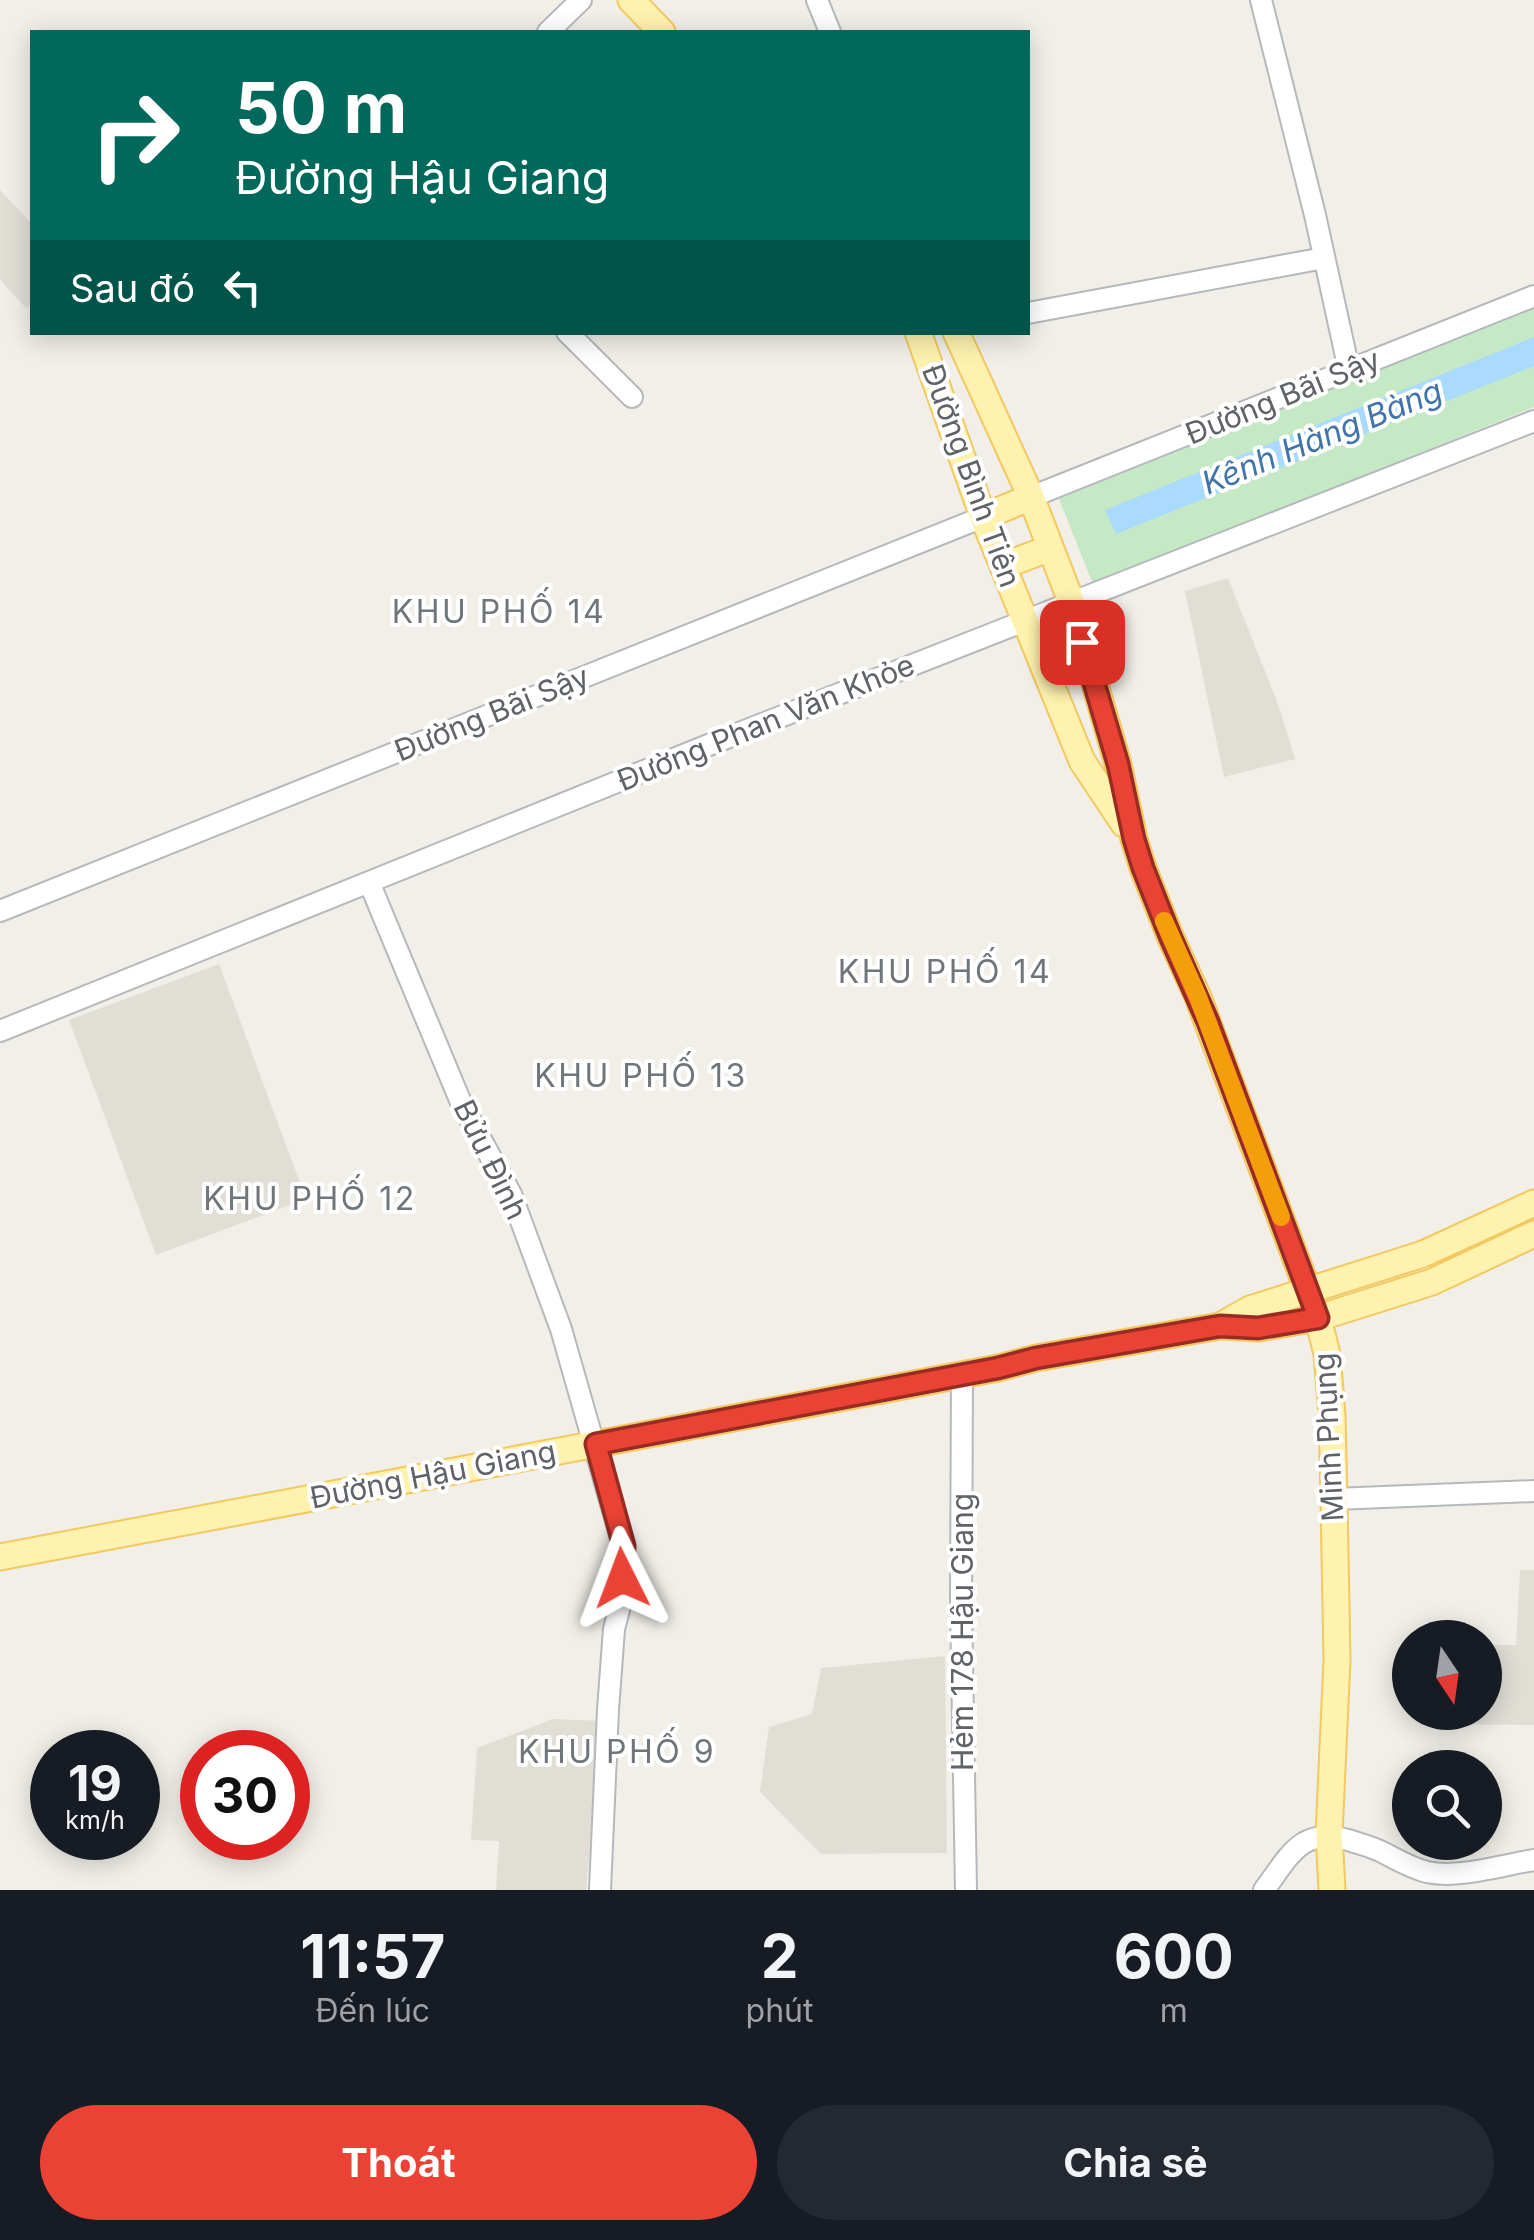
<!DOCTYPE html>
<html lang="vi">
<head>
<meta charset="utf-8">
<style>
  :root { --surface:#171b24; --page:#242831; --text:#f1f3f6; --muted:#9ea1a6; --accent:#ea4335 }
  body { margin:0; font-family:Inter,sans-serif; background:var(--page); color:var(--text); height:100vh; display:flex; flex-direction:column; font-size:38px; white-space:nowrap }
  * { box-sizing:border-box; margin:0 }
  p { font-size:32px; color:var(--muted) }
  .icon { flex:none; width:55px; height:55px; fill:none; stroke:currentColor; stroke-width:2; stroke-linecap:round; stroke-linejoin:round }
  .map { position:relative; height:1890px; overflow:hidden }
  .drawer { display:flex; flex-direction:column; background:var(--surface); flex:1 }
  .drawer>* { flex:none }
  .hud { position:absolute; left:30px; top:30px; width:1000px; height:305px; border-radius:0px; box-shadow:0 5px 25px #0003; background:#00695c; color:#fff; overflow:hidden }
  .needle { width:65px; rotate:167deg }
  .tools { position:absolute; left:1392px; top:1620px; display:grid; gap:20px }
  .tools a { display:grid; place-items:center; width:110px; height:110px; border-radius:50%; background:var(--surface); box-shadow:0 5px 25px #0003; font-size:50px }
  .speed { position:absolute; left:30px; top:1730px; display:flex; gap:20px; font-size:50px; font-weight:700; text-align:center }
  .speed>* { display:grid; place-content:center; width:130px; height:130px; border-radius:50%; background:var(--surface); box-shadow:0 5px 25px #0003; line-height:1 }
  .speed small { font-size:25px; font-weight:400 }
  .speed .limit { border:15px solid #d22; background:#fff; color:#111 }
  .pin { position:absolute; display:grid; place-items:center; width:85px; height:85px; color:#fff; margin:-42px; border-radius:20px; box-shadow:0 5px 15px #0006 }
  .me { position:absolute; width:110px; margin:-55px; rotate:357deg; stroke-linejoin:round; filter:drop-shadow(0 0 8px #0008) }
  .turn { display:flex; align-items:center; gap:35px; height:210px; padding:0 40px; font-size:45px }
  .turn .icon { width:130px; height:130px; stroke-width:2.5 }
  .turn b { display:block; font-size:70px; line-height:85px }
  .then { display:flex; align-items:center; height:95px; padding:0 40px; background:#0003; gap:20px; font-size:38px }
  .eta { display:flex; justify-content:space-evenly; align-items:center; height:170px; text-align:center }
  .eta b { font-size:60px; font-weight:700; line-height:70px }
  .action { display:flex; gap:20px; margin-top:auto; padding:20px 40px }
  .action a { flex:1; height:115px; border-radius:60px; background:var(--accent); color:#fff; font-size:40px; font-weight:700; line-height:115px; text-align:center }
  .action a+a { background:var(--page); color:var(--text) }
  .map>svg:first-child { display:block }
  .education { fill:#e1ded6 }
  .green { fill:#c5e8c5 }
  .water { fill:#aadaff }
  .lines { fill:none; stroke-linecap:round; stroke-linejoin:round }
  .minor-casing { stroke:#b5b8bc; stroke-width:24 }
  .major-casing { stroke:#f2c960; stroke-width:29 }
  .minor { stroke:#fff; stroke-width:20 }
  .major { stroke:#fff2af; stroke-width:25 }
  .route-casing { stroke:#982c22; stroke-width:25 }
  .route { stroke:#ea4335; stroke-width:18 }
  .slow { stroke:#f59e0b; stroke-width:18 }
  .labels { text-anchor:middle; stroke-width:8; stroke-linejoin:round; paint-order:stroke }
  .street-label { font-size:30px; fill:#5f6368; stroke:#fff }
  .water-label { font-size:32px; font-style:italic; fill:#4174aa; stroke:#fff }
  .neighbourhood-label { font-size:32px; letter-spacing:2.5px; fill:#70757a; stroke:#fff }
</style>
</head>
<body>
<div class="map">
<svg width="1534" height="1890" viewBox="0 0 1534 1890">
  <rect width="100%" height="100%" fill="#f1efe8"/>
  <path class="education" d="M0 190 32 224V303L26 308 0 280Z
    M1228 578 1278 704 1295 759 1224 777 1185 591Z
    M219 964 306 1199 156 1255 69 1020Z
    M1520 1570H1534V1725L1451 1724 1438 1719V1713L1485 1712V1645H1516Z
    M945 1656 947 1853 821 1854 760 1792 769 1727 812 1714 821 1668Z
    M553 1719 602 1721 586 1890H496L499 1841 471 1840 477 1748Z"/>
  <path class="green" d="M1534 308V407L1093 584 1059 499Z"/>
  <path class="water" d="M1534 337V366L1116 534 1105 510Z"/>
  <g class="lines">
    <g class="minor-casing">
      <path id="minor" d="M817 0 830 32
        M1261 0 1315 215 1349 370
        M548 32 581 0
        M1028 313 1324 258
        M567 332 632 397
        M1031 497 1534 296
        M369 882 462 1105 511 1194 561 1329 623 1546 620 1606 614 1629 608 1710 600 1890
        M0 911 983 517
        M0 1031 701 748 1534 421
        M962 1374 961 1605 966 1890
        M1334 1499 1534 1491
        M1264 1890C1289 1857 1301 1826 1348 1840 1360 1844 1373 1847 1384 1853 1398 1860 1411 1868 1427 1872 1458 1879 1502 1865 1534 1860"/>
    </g>
    <g class="major-casing">
      <path id="major" d="M631 0 662 32
        M918 332 983 517 1082 761 1124 824
        M956 332 1031 497 1071 601 1118 764 1134 839 1143 868 1170 936 1198 997 1318 1318 1327 1354 1332 1415 1334 1499 1337 1660 1329 1835 1332 1890
        M983 517 1031 497
        M1003 566 1050 548
        M1220 1326 1250 1309 1423 1254 1534 1203
        M0 1557 998 1368 1036 1358 1220 1326 1259 1328 1318 1318 1432 1282 1534 1234"/>
    </g>
    <use href="#minor" class="minor"/>
    <use href="#major" class="major"/>
  </g>
  <g class="lines">
    <g class="route-casing">
      <path id="route" d="M622 1578 624 1546 596 1444 998 1368 1036 1358 1220 1326 1258 1328 1318 1318 1208 1022 1170 936 1143 868 1134 839 1118 764 1082 642"/>
    </g>
    <use href="#route" class="route"/>
    <path class="slow" d="M1164 921 1198 997 1281 1217"/>
  </g>
  <g class="labels">
    <g class="street-label">
      <text transform="translate(1283 397) rotate(-22)" y="10">Đường Bãi Sậy</text>
      <text transform="translate(971 476) rotate(70)" y="10">Đường Bình Tiên</text>
      <text transform="translate(492 714) rotate(-22)" y="10">Đường Bãi Sậy</text>
      <text transform="translate(766 723) rotate(-22)" y="10">Đường Phan Văn Khỏe</text>
      <text transform="translate(490 1160) rotate(64)" y="10">Bửu Đình</text>
      <text transform="translate(1329 1437) rotate(-93)" y="10">Minh Phụng</text>
      <text transform="translate(433 1475) rotate(-11)" y="10">Đường Hậu Giang</text>
      <text transform="translate(963 1632) rotate(-90)" y="10">Hẻm 178 Hậu Giang</text>
    </g>
    <g class="water-label">
      <text transform="translate(1322 437) rotate(-22)" y="11">Kênh Hàng Bàng</text>
    </g>
    <g class="neighbourhood-label">
      <text x="499" y="623">KHU PHỐ 14</text>
      <text x="945" y="983">KHU PHỐ 14</text>
      <text x="641" y="1087">KHU PHỐ 13</text>
      <text x="310" y="1210">KHU PHỐ 12</text>
      <text x="617" y="1763">KHU PHỐ 9</text>
    </g>
  </g>
</svg>
<div class="tools">
<a><svg class="needle" viewBox="-14 -14 28 28"><path d="M0-13l5 13h-10z" fill="#e53935"/><path d="M0 13l5-13h-10z" fill="#9ea1a6"/></svg></a>
<a><svg class="icon" aria-label="search" viewBox="0 0 24 24"><circle cx="10" cy="10" r="6"/><path d="M15 15l6 6"/></svg></a>
</div>
<div class="speed"><div>19<small>km/h</small></div><div class="limit">30</div></div>
<div class="pin" style="left:1082px;top:642px;background:#d93025"><svg class="icon" aria-label="arrive" viewBox="0 0 24 24"><path d="M6 21V4h12l-3 4 3 4H6"/></svg></div>
<svg class="me" style="left:622px;top:1578px" viewBox="-20 -20 40 40"><path d="M0-17L14 15 0 8-14 15z" fill="#ea4335" stroke="#fff" stroke-width="4"/></svg>
<div class="hud">
<div class="turn"><svg class="icon" aria-label="right" viewBox="0 0 24 24"><path d="M7 20v-9h11M14 6l5 5-5 5"/></svg><div><b>50 m</b>Đường Hậu Giang</div></div>
<div class="then">Sau đó<svg class="icon" aria-label="left" viewBox="0 0 24 24"><path d="M17 20v-9H6M10 6l-5 5 5 5"/></svg></div>
</div>
</div>
<section class="drawer">
<div class="eta">
<div><b>11:57</b><p>Đến lúc</p></div>
<div><b>2</b><p>phút</p></div>
<div><b>600</b><p>m</p></div>
</div>
<div class="action"><a>Thoát</a><a>Chia sẻ</a></div>
</section>
</body>
</html>
